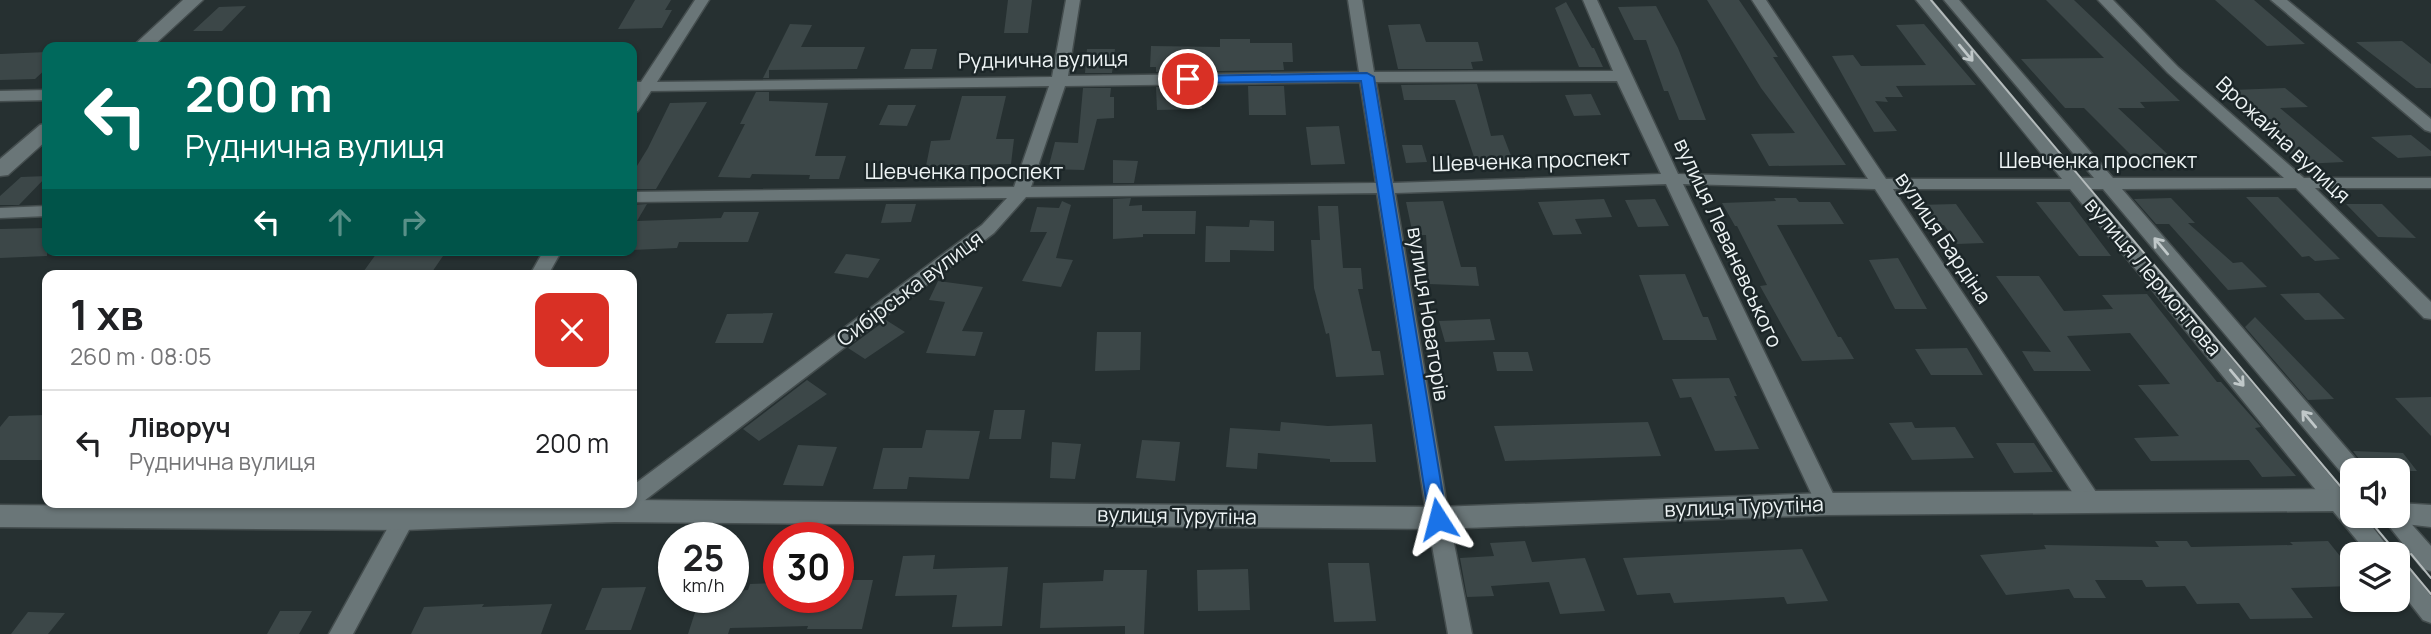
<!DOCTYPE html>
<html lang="uk">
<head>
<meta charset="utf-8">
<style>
  :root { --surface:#fff; --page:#f6f6f6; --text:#202124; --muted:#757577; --line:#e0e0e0 }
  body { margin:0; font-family:Manrope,sans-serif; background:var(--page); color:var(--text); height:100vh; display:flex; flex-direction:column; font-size:26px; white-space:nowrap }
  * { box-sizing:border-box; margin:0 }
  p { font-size:23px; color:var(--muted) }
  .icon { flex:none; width:38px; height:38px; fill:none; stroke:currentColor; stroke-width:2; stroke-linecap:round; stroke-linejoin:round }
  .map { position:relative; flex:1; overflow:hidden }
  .panel { position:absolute; left:42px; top:270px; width:595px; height:238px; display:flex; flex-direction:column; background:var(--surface); border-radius:14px; box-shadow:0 2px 5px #0004 }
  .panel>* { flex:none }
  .banner { position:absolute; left:42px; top:42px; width:595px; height:214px; border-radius:14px; box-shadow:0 2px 5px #0004; background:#00695c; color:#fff; overflow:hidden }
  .controls { position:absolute; left:2340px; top:458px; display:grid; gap:14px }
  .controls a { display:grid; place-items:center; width:70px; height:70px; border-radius:14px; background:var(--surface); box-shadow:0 2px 5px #0004; font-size:35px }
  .speed { position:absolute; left:658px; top:522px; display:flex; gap:14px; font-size:35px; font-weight:700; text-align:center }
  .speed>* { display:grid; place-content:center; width:91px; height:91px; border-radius:50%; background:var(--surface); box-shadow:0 2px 5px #0004; line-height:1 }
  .speed small { font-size:18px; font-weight:400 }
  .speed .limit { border:10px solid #d22; background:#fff; color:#111 }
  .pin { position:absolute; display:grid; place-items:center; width:60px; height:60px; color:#fff; margin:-30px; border:4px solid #fff; border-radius:50%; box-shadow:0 2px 7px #0007 }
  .me { position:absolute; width:77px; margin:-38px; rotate:351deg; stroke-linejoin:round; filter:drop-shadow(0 0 5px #0008) }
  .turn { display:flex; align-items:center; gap:24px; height:147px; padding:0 28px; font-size:32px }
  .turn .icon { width:91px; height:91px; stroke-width:2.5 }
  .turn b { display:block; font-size:49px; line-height:60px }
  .lanes { display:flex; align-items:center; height:66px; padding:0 28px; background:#0003; justify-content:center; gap:35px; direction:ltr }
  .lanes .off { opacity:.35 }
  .round { display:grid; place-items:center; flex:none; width:74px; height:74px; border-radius:14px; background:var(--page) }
  .headline { display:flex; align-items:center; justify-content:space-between; height:119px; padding:0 28px }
  h1 { font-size:42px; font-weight:700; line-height:52px }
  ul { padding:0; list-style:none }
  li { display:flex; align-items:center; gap:21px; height:105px; padding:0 28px; border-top:2px solid var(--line) }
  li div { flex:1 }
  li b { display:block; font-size:26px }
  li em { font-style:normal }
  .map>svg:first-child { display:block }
  .building { fill:#3c4748 }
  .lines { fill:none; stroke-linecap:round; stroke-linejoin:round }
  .minor-casing { stroke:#444d4e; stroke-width:3 }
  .tertiary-casing { stroke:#444d4e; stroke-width:3 }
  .minor { fill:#6a7678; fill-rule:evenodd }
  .tertiary { fill:#6a7678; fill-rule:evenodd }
  .tram { stroke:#b3babb; stroke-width:2 }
  .oneway { stroke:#c0c8c9 }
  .route { fill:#1a73e8; stroke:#114b97; stroke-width:2 }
  .labels { text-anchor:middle; stroke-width:5; stroke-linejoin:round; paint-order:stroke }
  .street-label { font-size:21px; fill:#eef4f5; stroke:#1c2628 }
</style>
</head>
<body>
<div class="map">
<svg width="2431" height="634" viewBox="0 0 2431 634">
  <rect width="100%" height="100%" fill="#263031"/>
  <path class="building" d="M635 0H671L665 10H672L662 28 618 29Z
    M1008 0H1032L1028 33H1004Z
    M1707 0H1739L1778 57H1773L1846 165 1769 166 1751 134 1795 133 1761 88Z
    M2046 0H2074L2180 101 2140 102 2145 108H2118L2176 162 2139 163 2084 108H2065L2021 59 2104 58Z
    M2215 0H2254L2305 44 2267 46Z
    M1566 2 1592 48H1594L1603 67H1579L1555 8Z
    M246 6 222 31H193L219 7Z
    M1656 6 1678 48 1706 120H1679L1668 91H1664L1646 40H1634L1618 7Z
    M790 24 812 25 801 47H865L857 69 769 70V78H763Z
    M1420 24 1426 42H1478L1483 61 1471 62 1473 69H1398L1388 25Z
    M1924 24 1976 85 1896 86 1903 97H1885L1888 102 1875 101 1897 131 1874 132 1832 56 1853 55 1861 66 1926 65 1896 25Z
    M1220 39H1250V43H1292L1293 62H1283L1284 70 1156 72V67H1150L1151 46 1220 47Z
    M2402 41 2431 64V88H2416L2356 42Z
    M911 49H937L932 69H904Z
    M1087 49H1115L1112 73H1085Z
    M47 52V68L35 79 0 80V54Z
    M1477 84 1491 136 1503 135 1513 161 1476 163 1455 100H1404L1401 85Z
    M1248 86H1284L1286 115H1249Z
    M1156 87H1200L1202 109 1157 110Z
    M1083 88H1111L1110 97H1114V118L1097 119 1084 170 1048 169 1055 142 1078 143Z
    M2285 88 2308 107 2280 108 2344 162 2302 164 2278 143 2290 142 2232 90Z
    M756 92H769V101L828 103 815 156H846L839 179H809L810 175 752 174 750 178 718 177 745 124H740Z
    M1591 94 1601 115 1574 116 1565 95Z
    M962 96H1006L996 139H1014L1011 164 926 166 931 141 950 140Z
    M707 102 656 189H632V174L648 148 670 103Z
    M888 105H916L907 126 879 125Z
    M1339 126 1345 164 1311 165 1306 127Z
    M2411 135 2431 151V156L2398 158 2371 137Z
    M1402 145H1422L1427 162 1406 163Z
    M1113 160 1138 161 1134 183H1113Z
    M47 176 19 205H0V196L21 177Z
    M2246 197H2278L2340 259 2315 261 2309 256 2302 257Z
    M1131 198 1129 206 1142 205V211H1196L1195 234H1143V237L1113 239V199Z
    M1774 198H1796L1799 202H1830L1844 224 1777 225 1838 337H1841L1854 359 1802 361 1760 286 1767 285 1737 226H1735L1722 203 1776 201Z
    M2171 198 2195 223H2188L2233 263 2242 262 2267 287 2228 290 2169 224H2156L2134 199Z
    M1604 199 1612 217 1575 219 1582 234 1553 235 1538 202Z
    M1655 199 1669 226 1638 227 1625 200Z
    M1062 201 1071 205 1056 258 1073 260 1061 287 1022 281 1047 232H1030L1037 207 1059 208Z
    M1443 201 1461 267H1476L1479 286 1429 284 1426 235H1413L1406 202Z
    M2036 202H2070L2111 256H2079Z
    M647 204 637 221 721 218 724 212H759L748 242H679L677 248 632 250V205Z
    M886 204H916L911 222 881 223Z
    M1956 204 1984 243 1957 244 1944 225 1933 226 1918 205Z
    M2346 204H2382L2416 238 2378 237Z
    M1318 206H1338L1343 268H1361L1363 289H1358L1372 351H1380L1384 375 1336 377 1329 333 1326 334 1314 288 1311 240H1320Z
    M1250 220 1274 221V251L1230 250V262H1205L1206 226 1249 227Z
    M47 228V256L0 258V229Z
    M379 250H416L412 256H443L430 275H361Z
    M846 254 855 255 880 259 868 278 834 273Z
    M1898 258 1927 309H1895L1869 260Z
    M1685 274 1703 317H1708L1717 340H1663L1639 275Z
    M1996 276H2039L2064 311 2113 309 2102 295 2147 294 2217 382H2221L2261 427 2255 428 2296 476 2262 477 2249 460 2151 461 2134 438 2179 436 2138 385 2170 384 2130 333 2067 336 2091 371H2034L2022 351 2051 352Z
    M938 281 983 287 962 331 983 332 975 356 926 353 945 302 929 300Z
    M2319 293 2345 319 2305 320 2280 294Z
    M773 313 763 343H715L727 314Z
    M2255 317 2334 399 2308 400 2245 327Z
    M1490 319 1495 340 1445 342 1439 321Z
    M886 320 905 332 865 359 848 348Z
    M1097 332H1141L1140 370 1095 371Z
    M1967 348 1983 375H1931L1915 349Z
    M1493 352H1528L1533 371H1497Z
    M1729 378 1737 396H1734L1759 449 1715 451 1691 397 1680 398 1672 379Z
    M807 380 827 394 759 441 743 429Z
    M2431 397V436L2395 398Z
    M994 410H1025L1021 439H989Z
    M47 415V460H0V427L9 416Z
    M1281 422 1328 426 1372 424 1376 462H1330V459L1258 453 1257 469 1226 467 1230 428 1280 431Z
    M1648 422 1661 456 1505 461 1494 426Z
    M1912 422 1915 428 1955 427 1974 458 1912 460 1889 423Z
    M926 430 980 431 969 479 909 477 907 489H873L883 448H922Z
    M1142 440 1180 442 1175 481 1136 478Z
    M1052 442 1081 444 1075 479 1050 478Z
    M1996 443H2034L2053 472 2014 473Z
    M798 445 837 447 823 486 783 485Z
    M2353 451 2403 453 2417 471H2368Z
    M1525 541 1532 562 1585 558 1605 611 1560 614 1549 582 1491 586 1494 596 1467 597 1460 558 1494 556 1490 543Z
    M2155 541H2187L2191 547 2293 545 2290 542 2328 541 2352 571V586L2291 588 2313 618 2250 619 2239 603 2197 604 2185 586 2146 587 2142 580H2095L2106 598H2074L2069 589 2006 595 1980 555 2046 549 2044 545 2159 547Z
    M1802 549 1828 601 1787 604 1784 597 1674 603 1670 593 1637 595 1623 558Z
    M935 555 933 569 1008 567 1002 626 952 627 957 595 895 596 903 556Z
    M1328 563H1369L1376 621 1334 622Z
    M1248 569 1250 610 1198 611 1197 570Z
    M1104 570H1147L1144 634H1125V626L1040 628 1043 583 1103 581Z
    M838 580H873L862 629H807L808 626 730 628 728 634H688L700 597H733V591L748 590 750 584 779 583V597H838Z
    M646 587 631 630H585L602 588Z
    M484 604 482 607 552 604 541 634H411L424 607Z
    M280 611H312L299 634H267Z
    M28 612 65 613 48 634H11Z"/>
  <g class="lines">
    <g class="minor-casing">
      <path id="minor" d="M695 0H709L657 82 1052 77 1066 0H1080L1068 76 1359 72 1348 0H1362L1374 72 1613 71 1583 0H1597L1678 174 1868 179 1752 0H1766L1886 179H2062L1916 0H1931L2080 178H2094L1944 0H1959L2113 178H2284L2168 73 2098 0H2113L2178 67 2304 178H2431V188H2315L2431 302V319L2424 318 2296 188 2122 189 2361 465 2364 471H2352V479L2345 477 2103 189H2089L2352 502V516H2364L2394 555H2369L2070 189H1893L2098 495 2101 501 2098 507 2090 510 2082 507 1875 189 1683 184 1838 504 1835 510 1827 513 1819 510 1666 184 1395 193 1449 518 1472 634H1448L1427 518 1377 193 1026 197 994 233 640 504 632 506 624 504 632 502V486L982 225 1007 198 632 202V192L1014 187 1049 86 651 91 638 111 632 113V96L635 92H632V82H641ZM1617 81 1661 174 1393 183 1376 82ZM1360 82 1376 183 1031 187 1065 86Z
        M2271 0H2287L2431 119V132L2425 130Z
        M47 90V100L0 101V91Z
        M47 206V216L0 218V208Z
        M544 250H562L548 275H530Z
        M402 502H424L353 634H329Z
        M2398 509 2431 546V571L2423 569 2381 516H2398Z
        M2398 563 2406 565 2431 596V623L2423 620 2398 588Z"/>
    </g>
    <g class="tertiary-casing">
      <path id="tertiary" d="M183 0H203L152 47H132Z
        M47 123V140L8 175 0 176V159L40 125Z
        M2338 489 2352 494V516H2357L2352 518 2334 511 1827 515 1438 529 615 522 404 530 0 527V505L404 508 632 502V500L1438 507 1827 493Z
        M2398 503 2431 505V527L2388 522 2385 516H2398Z"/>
    </g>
    <use href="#minor" class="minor"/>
    <use href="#tertiary" class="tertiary"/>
    <path class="tram" d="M1931 0 2352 500
      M2366 516 2431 594
      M2411 554 2431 578"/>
  </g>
  <defs><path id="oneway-shaft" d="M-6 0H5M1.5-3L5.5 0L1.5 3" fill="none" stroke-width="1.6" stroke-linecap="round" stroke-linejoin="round" transform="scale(1.75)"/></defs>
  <g class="oneway">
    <use href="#oneway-shaft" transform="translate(1966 53) rotate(50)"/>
    <use href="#oneway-shaft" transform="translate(2161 246) rotate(-130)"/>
    <use href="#oneway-shaft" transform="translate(2237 378) rotate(50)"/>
    <use href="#oneway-shaft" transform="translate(2309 419) rotate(-130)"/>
  </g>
  <path class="route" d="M1367 73 1374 77 1447 519 1444 524 1438 526 1431 524 1429 519 1361 81 1188 83 1181 79 1188 76Z"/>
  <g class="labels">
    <g class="street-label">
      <text transform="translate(1043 60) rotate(-1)" y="7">Руднична вулиця</text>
      <text transform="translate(2283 140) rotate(43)" y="7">Врожайна вулиця</text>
      <text transform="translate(1531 161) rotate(-2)" y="7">Шевченка проспект</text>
      <text x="2098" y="168">Шевченка проспект</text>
      <text x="964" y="179">Шевченка проспект</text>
      <text transform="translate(1943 238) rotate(56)" y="7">вулиця Бардіна</text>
      <text transform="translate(1728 243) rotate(65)" y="7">вулиця Леваневського</text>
      <text transform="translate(2153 277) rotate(50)" y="7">вулиця Лермонтова</text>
      <text transform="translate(910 289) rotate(-37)" y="7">Сибірська вулиця</text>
      <text transform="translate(1428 314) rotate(81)" y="7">вулиця Новаторів</text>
      <text transform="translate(1744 507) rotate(-2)" y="7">вулиця Турутіна</text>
      <text transform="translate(1177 516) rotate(1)" y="7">вулиця Турутіна</text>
    </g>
  </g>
</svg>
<div class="controls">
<a><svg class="icon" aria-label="sound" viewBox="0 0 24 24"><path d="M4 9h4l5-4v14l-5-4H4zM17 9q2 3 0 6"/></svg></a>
<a><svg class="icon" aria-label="layers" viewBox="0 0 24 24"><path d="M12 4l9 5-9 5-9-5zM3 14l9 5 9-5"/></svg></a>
</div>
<div class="speed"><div>25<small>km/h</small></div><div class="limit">30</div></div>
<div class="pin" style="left:1188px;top:79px;background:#d93025"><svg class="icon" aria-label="arrive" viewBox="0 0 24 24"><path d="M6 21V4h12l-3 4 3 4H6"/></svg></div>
<svg class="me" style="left:1438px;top:519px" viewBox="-20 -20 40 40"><path d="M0-17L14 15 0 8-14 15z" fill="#1a73e8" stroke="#fff" stroke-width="4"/></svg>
<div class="banner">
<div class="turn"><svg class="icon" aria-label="left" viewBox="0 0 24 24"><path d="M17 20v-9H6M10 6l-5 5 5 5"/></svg><div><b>200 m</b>Руднична вулиця</div></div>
<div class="lanes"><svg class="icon" aria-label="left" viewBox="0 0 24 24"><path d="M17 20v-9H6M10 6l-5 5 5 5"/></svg><svg class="icon off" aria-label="ahead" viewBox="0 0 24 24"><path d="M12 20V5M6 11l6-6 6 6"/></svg><svg class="icon off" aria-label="right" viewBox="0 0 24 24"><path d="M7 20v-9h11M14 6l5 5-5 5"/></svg></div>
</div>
<section class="panel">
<div class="headline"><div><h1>1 хв</h1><p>260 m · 08:05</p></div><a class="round" style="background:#d93025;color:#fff"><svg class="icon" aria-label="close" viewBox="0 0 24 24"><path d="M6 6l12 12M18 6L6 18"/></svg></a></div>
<ul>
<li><svg class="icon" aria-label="left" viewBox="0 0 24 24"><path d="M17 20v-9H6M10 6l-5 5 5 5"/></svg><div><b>Ліворуч</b><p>Руднична вулиця</p></div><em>200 m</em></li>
</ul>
</section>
</div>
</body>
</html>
